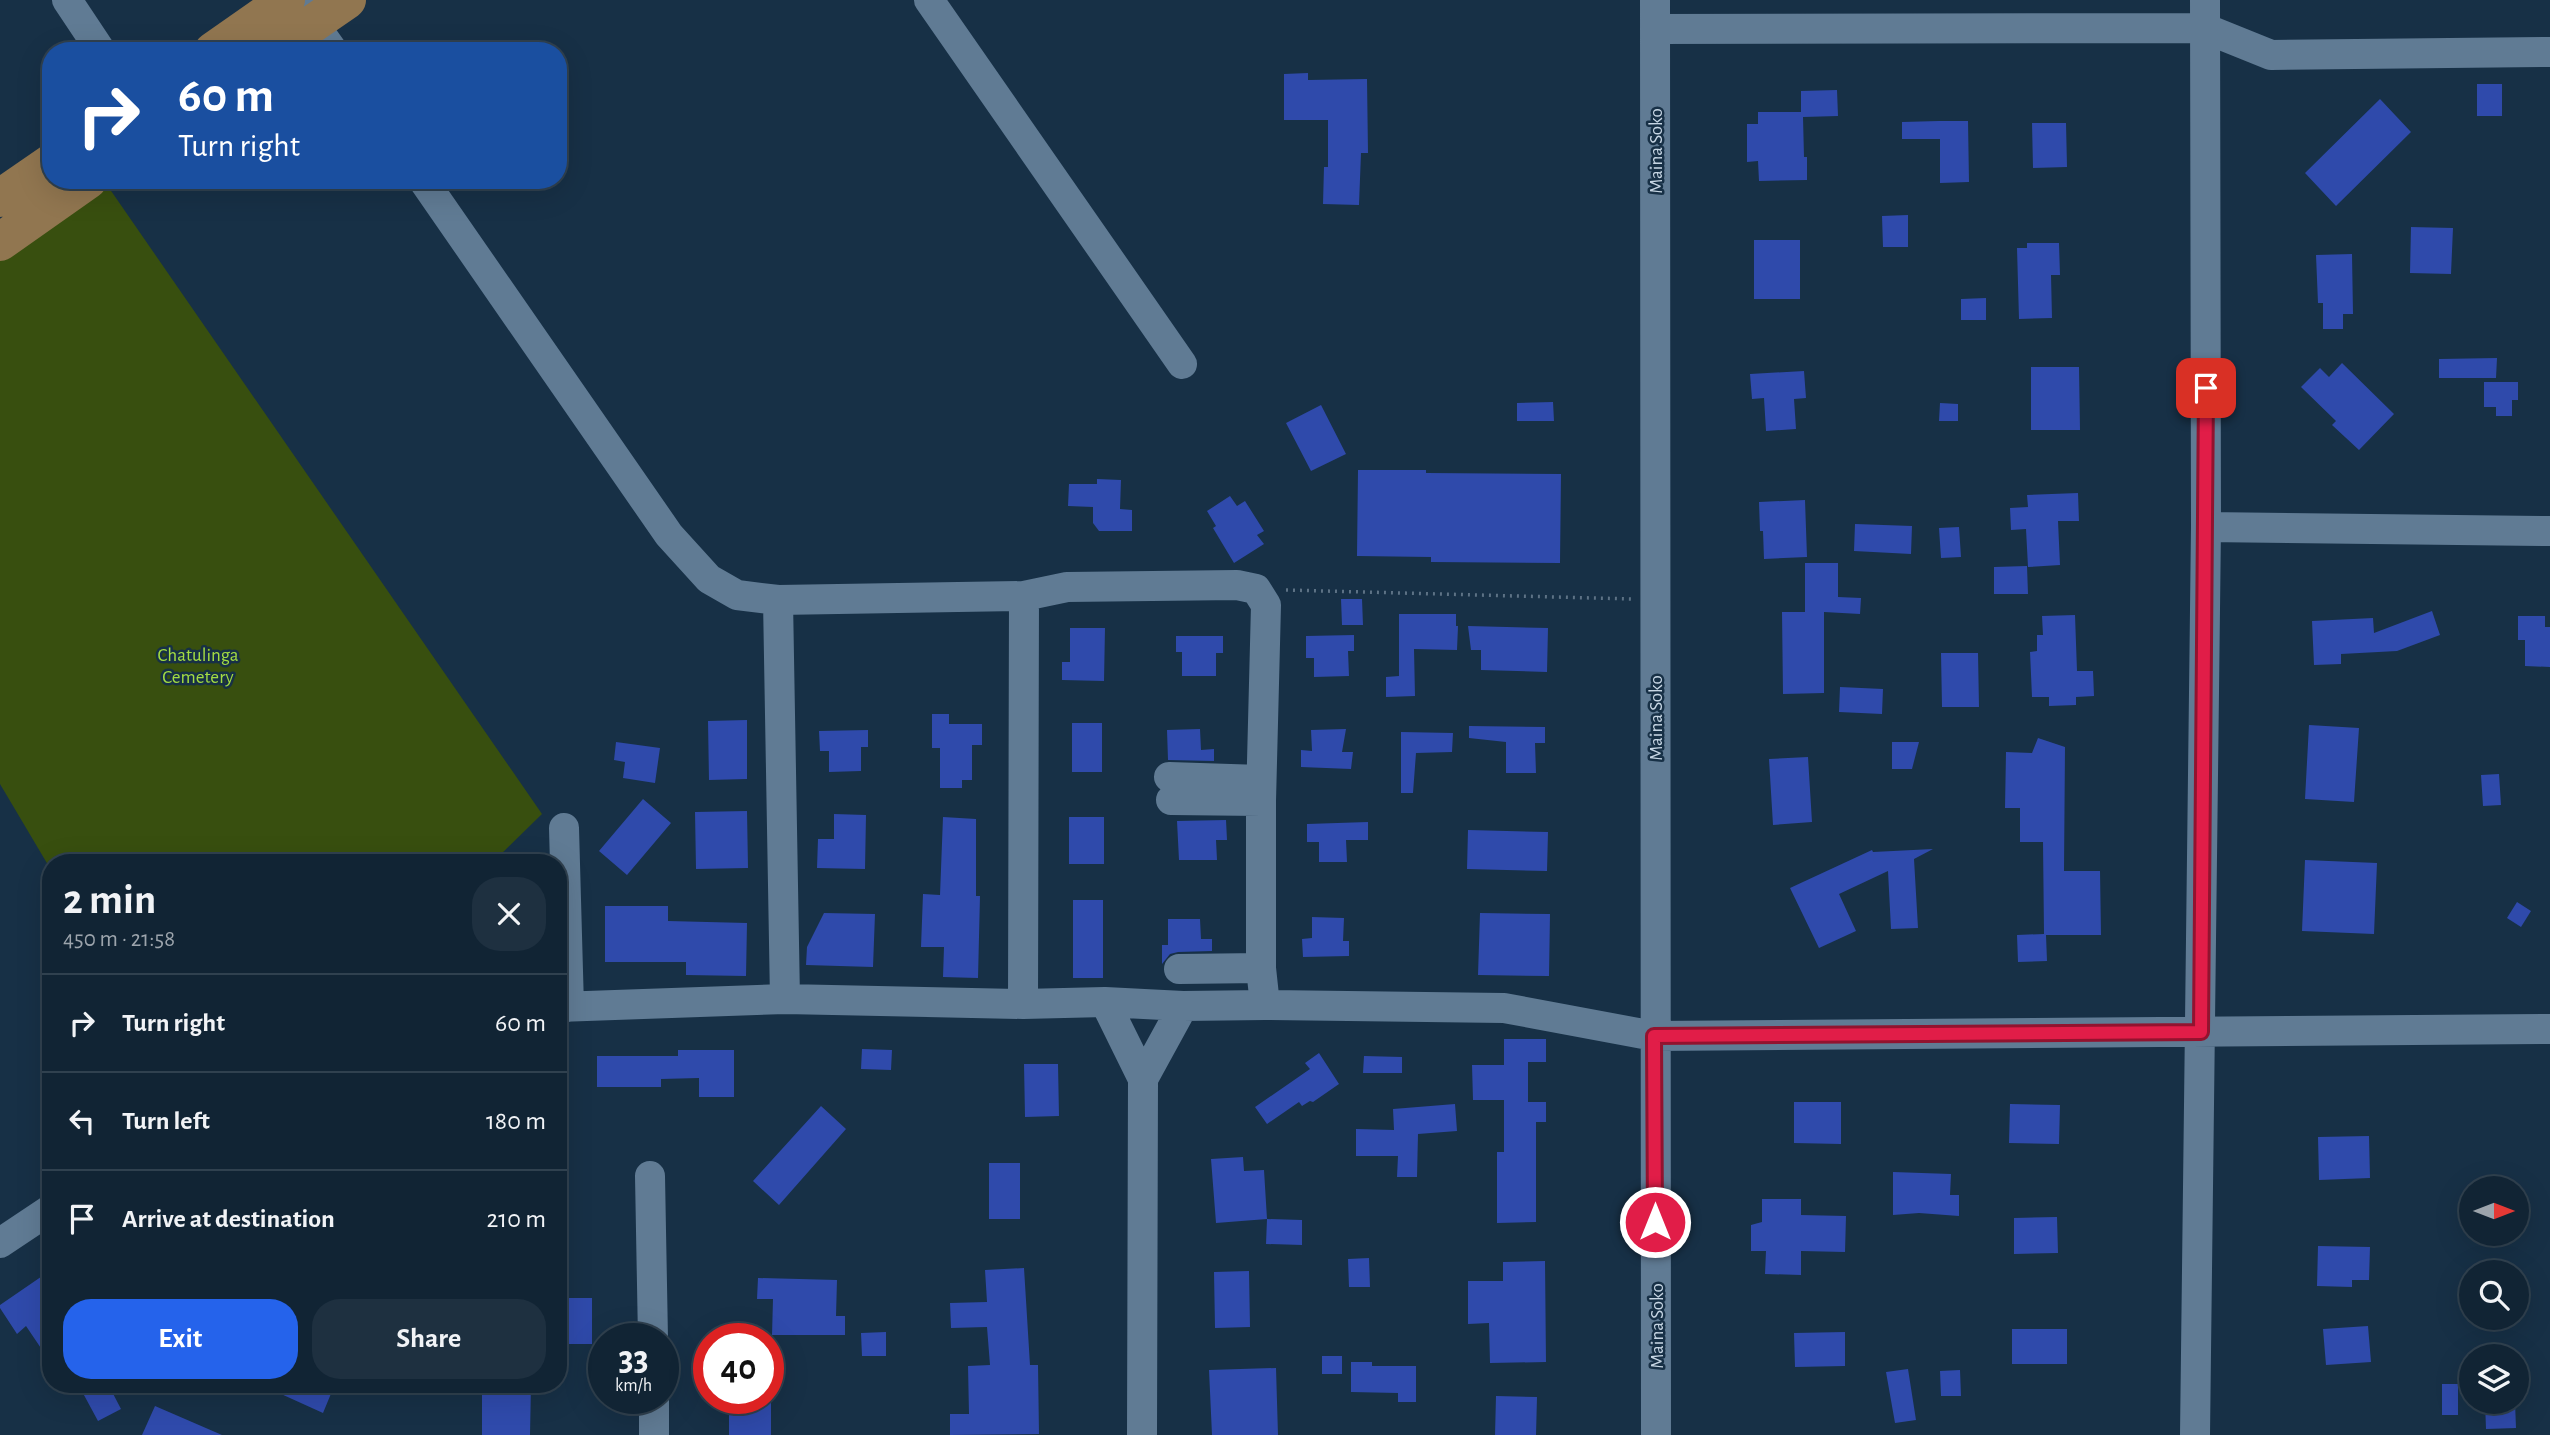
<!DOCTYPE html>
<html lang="en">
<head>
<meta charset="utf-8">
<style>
  :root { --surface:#112434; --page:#1e3040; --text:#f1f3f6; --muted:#9ca4ac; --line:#30414f; --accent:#2563eb }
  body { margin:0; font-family:"Alegreya Sans",sans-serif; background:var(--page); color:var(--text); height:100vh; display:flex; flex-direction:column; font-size:26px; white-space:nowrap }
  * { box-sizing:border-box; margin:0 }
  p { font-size:23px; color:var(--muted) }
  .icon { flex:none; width:38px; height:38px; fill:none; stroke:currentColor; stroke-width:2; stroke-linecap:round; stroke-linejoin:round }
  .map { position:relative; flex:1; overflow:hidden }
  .drawer { position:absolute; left:42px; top:854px; width:525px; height:539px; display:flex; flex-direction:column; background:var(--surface); border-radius:28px; box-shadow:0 7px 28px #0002,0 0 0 2px var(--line) }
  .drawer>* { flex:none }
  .top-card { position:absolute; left:42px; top:42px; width:525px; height:147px; border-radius:28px; box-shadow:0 7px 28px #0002,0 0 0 2px var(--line); background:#1a4fa0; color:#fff; overflow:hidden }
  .needle { width:46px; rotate:90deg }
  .fabs { position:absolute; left:2459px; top:1176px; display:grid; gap:14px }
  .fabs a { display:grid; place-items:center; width:70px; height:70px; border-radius:50%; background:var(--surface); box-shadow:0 7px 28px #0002,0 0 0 2px var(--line); font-size:35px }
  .speed { position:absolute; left:588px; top:1323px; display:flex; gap:14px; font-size:35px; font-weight:700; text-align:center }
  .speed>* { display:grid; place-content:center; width:91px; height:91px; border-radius:50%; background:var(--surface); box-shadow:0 7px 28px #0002,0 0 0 2px var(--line); line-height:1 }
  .speed small { font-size:18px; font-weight:400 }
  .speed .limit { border:10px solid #d22; background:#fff; color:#111 }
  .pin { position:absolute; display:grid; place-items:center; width:60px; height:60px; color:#fff; margin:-30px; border-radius:14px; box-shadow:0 4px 10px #0006 }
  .me { position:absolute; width:77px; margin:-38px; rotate:0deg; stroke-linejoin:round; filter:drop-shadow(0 0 5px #0008) }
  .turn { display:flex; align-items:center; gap:24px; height:147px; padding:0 21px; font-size:32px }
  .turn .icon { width:91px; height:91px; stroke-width:2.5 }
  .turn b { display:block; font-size:49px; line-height:60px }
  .round { display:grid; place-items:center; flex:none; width:74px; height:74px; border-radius:28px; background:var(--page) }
  .summary { display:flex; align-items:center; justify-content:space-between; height:119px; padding:0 21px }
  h1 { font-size:42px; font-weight:700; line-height:52px }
  .action { display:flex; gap:14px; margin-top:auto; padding:14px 21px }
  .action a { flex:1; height:80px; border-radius:28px; background:var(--accent); color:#fff; font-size:28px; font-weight:700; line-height:80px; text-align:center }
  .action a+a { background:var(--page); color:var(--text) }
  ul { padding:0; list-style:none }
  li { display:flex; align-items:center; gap:21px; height:98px; padding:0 21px; border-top:2px solid var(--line) }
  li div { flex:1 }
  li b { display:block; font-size:26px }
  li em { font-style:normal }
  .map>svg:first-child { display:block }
  .green { fill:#384f0f }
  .building { fill:#2f4aab }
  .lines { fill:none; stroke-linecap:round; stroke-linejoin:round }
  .path { stroke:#5d7285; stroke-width:3.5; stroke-dasharray:2 5; stroke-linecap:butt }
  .minor { stroke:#607b94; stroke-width:30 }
  .major { stroke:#917650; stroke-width:38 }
  .route-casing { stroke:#92132f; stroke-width:18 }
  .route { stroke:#e11d48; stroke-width:12 }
  .labels { text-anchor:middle; stroke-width:5; stroke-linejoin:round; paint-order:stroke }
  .street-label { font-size:19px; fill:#c7d6e4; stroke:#173046 }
  .park-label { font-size:19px; fill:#a4dd42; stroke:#173046 }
</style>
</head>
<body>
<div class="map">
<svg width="2550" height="1435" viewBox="0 0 2550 1435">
  <rect width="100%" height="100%" fill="#173046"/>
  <path class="green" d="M107 185 542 814 492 863H51V870L0 784V258Z"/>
  <path class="building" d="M1308 73V80L1367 79 1368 153H1361L1359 205 1323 204 1324 167H1328V120H1284V74Z
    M2477 84H2502V116H2477Z
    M1837 90 1838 116 1803 117 1804 157H1807V180L1759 181 1758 161 1747 162V124H1758V112H1801V91Z
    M2380 99 2411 132 2336 206 2305 173Z
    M1939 121H1968L1969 182 1940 183V139H1902V122Z
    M2032 123H2066L2067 167 2033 168Z
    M1908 215V247H1883L1882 216Z
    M2411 227 2453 228 2451 274 2410 273Z
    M1754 240H1800V299H1754Z
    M2027 243H2059L2060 275H2051L2052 318 2019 319 2017 248H2027Z
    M2352 254 2353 314H2343V329H2323V303H2318L2316 255Z
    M1986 298V320H1961V299Z
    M2497 358 2496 378H2439V359Z
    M2342 363 2394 414 2359 450 2332 425 2336 421 2301 387 2320 368 2329 377Z
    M2031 367H2079L2080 430H2031Z
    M1804 371 1806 398 1794 399 1796 429 1766 431 1764 398 1752 399 1750 374Z
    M2484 382H2518V400H2512V416H2496V407H2484Z
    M1553 402 1554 421H1517V403Z
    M1940 403 1958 404V421H1939Z
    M1321 405 1346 454 1311 471 1286 423Z
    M1358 470H1426V473L1561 474 1560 563 1431 562V557L1357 556Z
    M1097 479 1121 480 1120 509 1132 510V531H1099L1093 523V507L1068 506 1069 484H1097Z
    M2078 493 2079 521H2058L2060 565 2028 567 2026 529 2011 530 2010 508 2028 507 2027 495Z
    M1230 496 1237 506 1245 501 1264 531 1257 535 1264 544 1234 563 1213 528 1216 526 1207 511Z
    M1805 500 1807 557 1764 559 1763 531H1760L1759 502Z
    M1855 524 1912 526 1911 554 1854 551Z
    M1959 527 1961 557 1941 558 1939 528Z
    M1805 563H1838V597L1861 598 1860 614 1824 612V693L1783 694 1782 612H1805Z
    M2027 566 2028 594H1994V567Z
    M1341 599H1362L1363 625H1342Z
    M2432 611 2440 635 2397 651 2341 654V664L2314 665 2312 621 2373 618 2374 633Z
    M1399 614H1456V626H1458L1457 650 1414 649 1415 696 1386 697V677L1399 676Z
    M2075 615 2077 671H2093L2094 696 2076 697V705L2049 706V697H2032L2030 652 2037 651V635H2043L2042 616Z
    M2518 616H2545V627H2550V667L2525 666V640H2518Z
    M1468 626 1548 628 1547 672 1481 670V650H1471Z
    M1070 628H1105L1104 681 1062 680V662H1070Z
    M1354 635V651H1348L1349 676 1314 677V658H1306V636Z
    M1176 636H1223V653H1216V676H1182V652H1176Z
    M1941 653H1978L1979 707H1942Z
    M1840 687 1883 689 1882 714 1839 712Z
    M932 714H949V724H982V745H972V780H962V788H940V748H932Z
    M747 720V779L709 780 708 721Z
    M1072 723H1102V772H1072Z
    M2309 725 2359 728 2354 802 2305 799Z
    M1469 726 1545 727V743H1535L1536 773H1506V742L1469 738Z
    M1200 729 1201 750 1214 749V761L1168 760 1167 730Z
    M1346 729 1342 752H1353L1351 769 1301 767V750L1312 751 1311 730Z
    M868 730V747H861V771L829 772V751H820L819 731Z
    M1401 732 1453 733 1452 752 1416 753 1413 793H1401Z
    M2038 738 2065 747 2064 871H2100L2101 935H2046L2047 961 2018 962 2017 935 2044 934 2043 842H2020V808H2005L2006 752 2032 753Z
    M616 742 660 748 655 783 623 778 625 762 614 760Z
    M1892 742H1919L1912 769H1892Z
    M1808 757 1812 822 1773 825 1769 759Z
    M2499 774 2501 805 2483 806 2481 775Z
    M643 799 671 823 627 875 599 851Z
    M747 811 748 868 696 869 695 812Z
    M834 814 866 815 865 869 817 868 818 839H834Z
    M943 817 976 819V896H980L978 978 943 977 944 947H921L923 894 940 895Z
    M1069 817H1104V864H1069Z
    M1226 820 1227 840H1216L1217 860H1179L1177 821Z
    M1368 822V840H1346L1347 862H1319V842H1307V824Z
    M1468 830 1548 832 1547 871 1467 869Z
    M1933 849 1914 859 1918 928 1891 929 1888 871 1839 894 1856 931 1819 948 1790 888 1872 850 1873 852Z
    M2305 860 2377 863 2374 934 2302 931Z
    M1073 900H1103V978H1073Z
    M2517 902 2531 911 2521 927 2507 918Z
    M605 906H668V921L747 923 746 976 686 975V962H605Z
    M824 913 875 914 873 967 806 965 807 947Z
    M1480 913 1550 914 1549 976 1478 975Z
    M1312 917 1344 918 1343 941H1349V956L1303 957 1302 939 1312 938Z
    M1168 919H1200L1201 939H1212V951L1178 952 1170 954 1162 964V945H1168Z
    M1504 1039H1546V1062H1528V1102H1546V1122H1536V1222L1497 1223V1152H1504V1100H1473L1472 1065H1504Z
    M862 1049 892 1050 891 1070 861 1069Z
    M678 1050H734V1097H699V1078L661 1079V1087H597V1056H678Z
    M1319 1053 1339 1084 1313 1102 1310 1101 1302 1106 1299 1102 1267 1124 1255 1107 1310 1069 1305 1063Z
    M1364 1056 1402 1057V1073H1363Z
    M1024 1064H1058L1059 1116 1025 1117Z
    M1794 1102H1841V1144L1794 1143Z
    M1455 1104 1457 1131 1418 1134 1417 1177H1397L1398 1156H1356V1129L1394 1130 1393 1109Z
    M2010 1104 2060 1105 2059 1144 2009 1143Z
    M821 1106 846 1129 779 1205 753 1181Z
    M2369 1136 2370 1178 2319 1180 2318 1137Z
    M1243 1157 1244 1171 1264 1170 1267 1219 1216 1223 1211 1159Z
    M989 1163H1020V1219H989Z
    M1893 1172 1951 1174 1950 1195H1959V1216L1919 1213 1893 1215Z
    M1762 1199H1801V1215L1846 1216 1845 1252 1801 1251V1275L1765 1274 1766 1251H1751V1225L1762 1222Z
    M2057 1217 2058 1253 2014 1254V1218Z
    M1267 1219 1302 1220V1245L1266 1244Z
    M2318 1246 2370 1247 2369 1280H2352V1287L2317 1286Z
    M1369 1258 1370 1287H1349L1348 1259Z
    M1545 1261 1546 1362 1490 1363 1489 1323 1468 1324V1281H1503V1262Z
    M1024 1268 1030 1365H1038L1039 1434 950 1435V1414H969L968 1366 990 1365 987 1327 951 1328 950 1303 987 1302 985 1270Z
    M51 1270V1363L26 1326 17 1334 0 1308V1305Z
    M1249 1271 1250 1327 1215 1328 1214 1272Z
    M758 1278 837 1280 836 1316H845V1335H772L773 1299H757Z
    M558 1298H592V1344H558Z
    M2368 1326 2371 1362 2326 1365 2323 1329Z
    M2012 1329H2067V1364H2012Z
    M886 1332V1356H862L861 1333Z
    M1845 1332V1366L1795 1367 1794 1333Z
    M1322 1356H1342V1374H1322Z
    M1351 1362H1372V1366H1416V1402H1398V1393L1351 1392Z
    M1276 1368 1278 1435H1212L1209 1370Z
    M1908 1369 1916 1420 1895 1423 1886 1372Z
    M1960 1370 1961 1396H1941L1940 1371Z
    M78 1384H108L121 1409 98 1421Z
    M259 1384H335L323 1413Z
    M482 1384H531L530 1435H482Z
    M2442 1384H2458V1415H2442Z
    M1496 1396 1537 1397 1536 1435H1495Z
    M729 1398H771V1435H729Z
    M2485 1402H2515L2516 1428 2486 1429Z
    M155 1406 222 1435H142Z"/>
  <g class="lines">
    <path class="path" d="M1286 590 1632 599"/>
    <path class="minor" d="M67 0 101 51
      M929 0 1182 364
      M1655 0 1656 1435
      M301 6 333 51
      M1655 29 2204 28 2271 55 2550 52
      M423 180 669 535 709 579 737 595 778 600 1024 596 1067 587 1237 585 1256 589 1266 605 1261 801V968L1265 1005
      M2206 527 2550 531
      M778 600 785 999
      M1169 777 1261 780
      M1171 800 1261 801
      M564 828 569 1007
      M1179 969 1261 968
      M1105 1002 1143 1079 1142 1435
      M1023 1004 1024 596
      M558 1007 785 999 1023 1004 1105 1002 1183 1006 1265 1005 1504 1008 1654 1036 2550 1029
      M1143 1079 1183 1006
      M650 1176 653 1339
      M0 1243 51 1209
      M654 1398V1435
      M2195 1435 2206 527 2205 0"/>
    <path class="major" d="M213 51 286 0
      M273 51 347 0
      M0 198 51 163
      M0 242 88 180"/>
  </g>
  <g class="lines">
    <g class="route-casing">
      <path id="route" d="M1655 1222 1654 1036 2201 1032 2206 388"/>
    </g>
    <use href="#route" class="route"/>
  </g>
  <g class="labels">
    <g class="street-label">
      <text transform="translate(1655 151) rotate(-90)" y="7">Maina Soko</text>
      <text transform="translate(1655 718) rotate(-90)" y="7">Maina Soko</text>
      <text transform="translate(1656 1326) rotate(-90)" y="7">Maina Soko</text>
    </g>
    <g class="park-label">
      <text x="198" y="661">Chatulinga<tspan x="198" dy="22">Cemetery</tspan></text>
    </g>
  </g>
</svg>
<div class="fabs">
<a><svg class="needle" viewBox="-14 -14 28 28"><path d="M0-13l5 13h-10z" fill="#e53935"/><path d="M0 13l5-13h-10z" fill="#9ca4ac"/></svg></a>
<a><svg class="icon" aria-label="search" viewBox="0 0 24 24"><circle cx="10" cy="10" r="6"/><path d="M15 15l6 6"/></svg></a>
<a><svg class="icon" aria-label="layers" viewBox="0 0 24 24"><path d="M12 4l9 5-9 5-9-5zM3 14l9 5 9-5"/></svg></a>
</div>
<div class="speed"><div>33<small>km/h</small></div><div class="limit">40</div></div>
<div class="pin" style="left:2206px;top:388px;background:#d93025"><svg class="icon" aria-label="arrive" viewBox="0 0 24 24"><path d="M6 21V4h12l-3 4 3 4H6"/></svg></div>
<svg class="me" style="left:1655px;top:1222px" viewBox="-20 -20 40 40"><circle r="17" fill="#e11d48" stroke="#fff" stroke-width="3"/><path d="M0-11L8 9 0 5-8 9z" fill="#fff"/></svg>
<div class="top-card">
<div class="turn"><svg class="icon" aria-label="right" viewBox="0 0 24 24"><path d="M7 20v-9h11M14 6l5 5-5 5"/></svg><div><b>60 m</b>Turn right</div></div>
</div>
<section class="drawer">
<div class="summary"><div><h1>2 min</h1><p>450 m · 21:58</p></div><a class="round"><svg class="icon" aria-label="close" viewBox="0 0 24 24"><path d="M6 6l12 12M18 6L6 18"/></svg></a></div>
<ul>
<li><svg class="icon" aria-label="right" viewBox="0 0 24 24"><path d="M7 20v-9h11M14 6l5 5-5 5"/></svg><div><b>Turn right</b></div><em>60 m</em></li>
<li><svg class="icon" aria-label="left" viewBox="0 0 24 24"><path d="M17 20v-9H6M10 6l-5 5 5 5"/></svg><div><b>Turn left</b></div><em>180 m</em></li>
<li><svg class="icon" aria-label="arrive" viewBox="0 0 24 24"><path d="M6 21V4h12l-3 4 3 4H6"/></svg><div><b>Arrive at destination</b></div><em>210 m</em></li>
</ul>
<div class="action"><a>Exit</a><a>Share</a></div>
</section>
</div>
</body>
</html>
